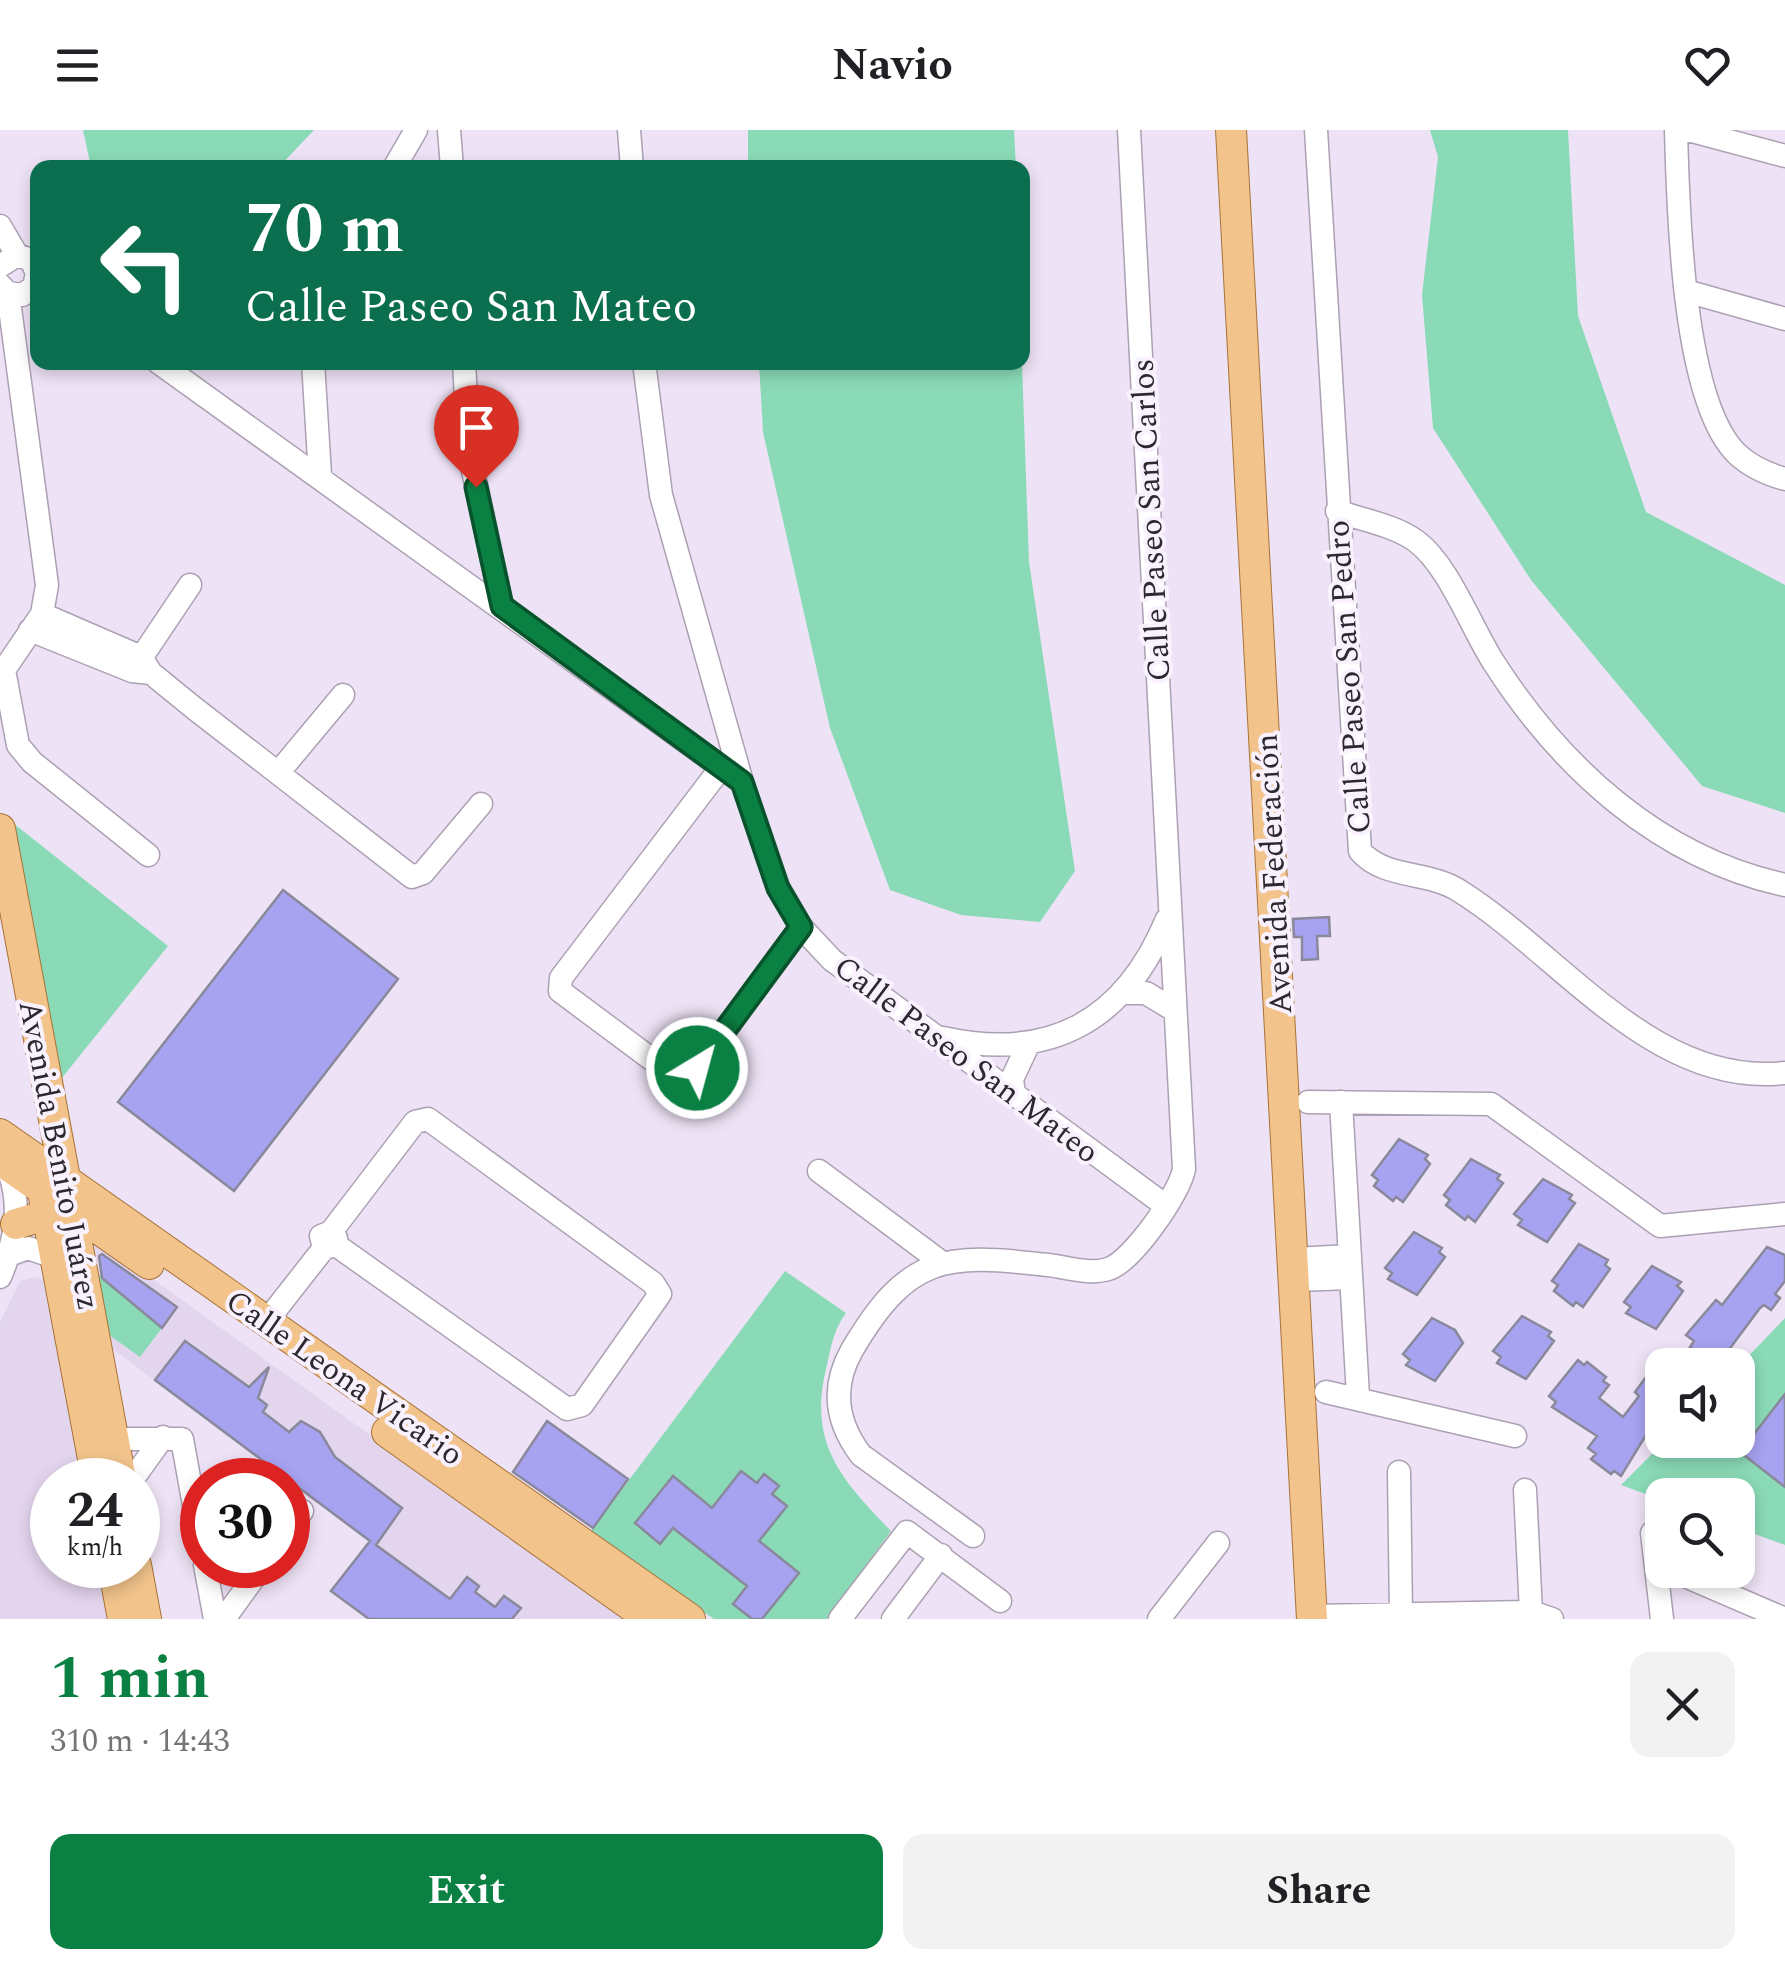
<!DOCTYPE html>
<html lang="en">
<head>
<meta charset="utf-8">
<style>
  :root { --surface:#fff; --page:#f2f2f2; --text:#202124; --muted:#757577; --accent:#0b8043 }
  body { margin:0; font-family:Spectral,serif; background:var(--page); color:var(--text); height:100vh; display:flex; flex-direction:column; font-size:38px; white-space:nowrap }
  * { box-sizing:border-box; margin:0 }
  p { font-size:32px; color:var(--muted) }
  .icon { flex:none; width:55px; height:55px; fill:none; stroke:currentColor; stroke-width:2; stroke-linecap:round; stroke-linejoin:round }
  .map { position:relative; height:1489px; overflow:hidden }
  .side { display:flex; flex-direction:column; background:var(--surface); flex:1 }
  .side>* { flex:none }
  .banner { position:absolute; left:30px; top:30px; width:1000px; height:210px; border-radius:20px; box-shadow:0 5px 15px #0003; background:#0b6e4f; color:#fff; overflow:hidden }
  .fabs { position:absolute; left:1645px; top:1218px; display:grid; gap:20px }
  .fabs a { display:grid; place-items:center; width:110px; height:110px; border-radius:20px; background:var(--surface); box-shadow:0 5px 15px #0003; font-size:50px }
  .speed { position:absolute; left:30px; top:1328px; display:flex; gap:20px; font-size:50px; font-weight:700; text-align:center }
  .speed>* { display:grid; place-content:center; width:130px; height:130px; border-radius:50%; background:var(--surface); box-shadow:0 5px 15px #0003; line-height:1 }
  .speed small { font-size:25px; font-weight:400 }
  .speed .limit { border:15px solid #d22; background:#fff; color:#111 }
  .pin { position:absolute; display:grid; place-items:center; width:85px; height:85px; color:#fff; margin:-102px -42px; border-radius:50% 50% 50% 0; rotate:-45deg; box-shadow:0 0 10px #0007 }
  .pin .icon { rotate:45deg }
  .me { position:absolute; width:110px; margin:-55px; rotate:37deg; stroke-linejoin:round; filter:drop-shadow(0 0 8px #0008) }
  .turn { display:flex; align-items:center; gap:35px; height:210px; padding:0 50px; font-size:45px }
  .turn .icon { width:130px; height:130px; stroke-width:2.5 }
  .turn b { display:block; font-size:70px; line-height:85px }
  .round { display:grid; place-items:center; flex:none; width:105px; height:105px; border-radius:20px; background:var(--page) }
  .summary { display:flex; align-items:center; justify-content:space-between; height:170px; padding:0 50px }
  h1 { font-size:60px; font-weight:700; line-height:75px; color:var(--accent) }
  .button { display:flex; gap:20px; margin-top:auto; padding:20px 50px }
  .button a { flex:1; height:115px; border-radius:20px; background:var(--accent); color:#fff; font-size:40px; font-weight:700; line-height:115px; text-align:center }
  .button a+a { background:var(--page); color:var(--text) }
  header { display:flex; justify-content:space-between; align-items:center; height:130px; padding:0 50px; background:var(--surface); font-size:45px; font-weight:700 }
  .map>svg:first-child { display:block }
  .built { fill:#e4d5ee }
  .green { fill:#8adab7 }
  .building { fill:#a8a3f1; stroke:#89899b; stroke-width:2.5 }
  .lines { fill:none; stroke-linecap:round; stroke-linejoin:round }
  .minor-casing { stroke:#aca1b3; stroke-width:25 }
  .major-casing { stroke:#a77338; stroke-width:32 }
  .minor { stroke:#fff; stroke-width:22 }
  .major { stroke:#f2c38b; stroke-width:30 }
  .route-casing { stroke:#07532c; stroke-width:25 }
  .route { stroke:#0b8043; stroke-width:18 }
  .labels { text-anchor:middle; stroke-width:8; stroke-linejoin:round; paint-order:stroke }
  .street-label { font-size:32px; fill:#2d2930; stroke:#f9f2fe }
</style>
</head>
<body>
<header><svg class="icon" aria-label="menu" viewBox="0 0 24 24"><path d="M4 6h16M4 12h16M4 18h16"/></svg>Navio<svg class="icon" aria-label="heart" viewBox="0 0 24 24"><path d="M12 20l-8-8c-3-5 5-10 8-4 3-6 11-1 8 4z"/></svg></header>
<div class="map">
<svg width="1785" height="1489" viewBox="0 0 1785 1489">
  <rect width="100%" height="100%" fill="#eee3f6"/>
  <path class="built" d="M94 1107 627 1489H369L331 1461 370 1411 106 1214 89 1119Z
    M35 1147 49 1151 88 1350H52V1435H104L114 1489H0V1192L20 1151Z"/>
  <path class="green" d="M83 0H314L278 38 91 37Z
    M748 0H1014L1016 37H748Z
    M1430 0H1568L1578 186 1646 382 1785 455V683L1702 656 1531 450 1433 298 1422 165 1438 27Z
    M759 233H1022L1029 432 1075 741 1040 792 961 785 890 760 830 598 763 302Z
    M13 693 168 816 57 954Z
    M785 1141 846 1183C834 1199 831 1216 827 1235 807 1312 840 1348 891 1401L827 1489H714L588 1405Z
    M97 1143 162 1198 140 1227 105 1202Z
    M1785 1188V1415L1738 1398V1365H1662V1370L1621 1355 1666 1310H1738V1237Z"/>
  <path class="building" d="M283 760 398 849 234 1061 118 972Z
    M1329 787 1330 806H1317L1318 829 1302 830V807H1294L1293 789Z
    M1399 1009 1428 1025 1425 1029 1430 1034 1403 1072 1396 1067 1393 1071 1374 1056 1378 1050 1372 1045Z
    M1471 1029 1500 1045 1497 1049 1503 1053 1475 1092 1468 1086 1465 1090 1446 1075 1450 1070 1444 1065Z
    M1543 1049 1572 1065 1569 1069 1575 1073 1547 1112 1518 1095 1522 1090 1514 1084Z
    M1414 1102 1442 1118 1439 1122 1445 1127 1417 1165 1388 1149 1392 1143 1385 1138Z
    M1579 1114 1608 1130 1605 1135 1610 1139 1583 1177 1576 1172 1573 1176 1554 1161 1558 1155 1552 1151Z
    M1767 1117 1785 1125V1151L1775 1164 1780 1168 1771 1180 1764 1175 1760 1178 1719 1233 1712 1228 1709 1232 1690 1217 1694 1211 1686 1205 1716 1170 1722 1175Z
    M102 1124 177 1177 162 1198 102 1148 99 1126Z
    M1652 1136 1681 1152 1677 1156 1683 1161 1656 1199 1626 1183 1631 1177 1624 1172Z
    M1522 1186 1551 1202 1548 1206 1554 1211 1526 1249 1497 1233 1501 1227 1493 1221Z
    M1432 1188 1455 1200 1463 1213 1435 1251 1406 1235 1410 1230 1403 1224Z
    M185 1211 249 1257 269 1237 258 1268 267 1275 263 1282 289 1302 301 1291 320 1302 335 1327 402 1378 376 1415 450 1469 467 1447 479 1456 475 1462 495 1477 504 1466 521 1478 512 1489H369L331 1461 370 1411 155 1250Z
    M1662 1225V1279L1621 1346 1614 1341 1611 1344 1591 1329 1596 1324 1588 1318 1597 1306 1552 1277 1556 1272 1549 1266 1578 1230 1584 1235 1587 1232 1606 1247 1603 1251 1609 1255 1599 1268 1623 1287 1639 1266 1635 1262Z
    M1785 1264V1357L1740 1322Z
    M547 1291 628 1349 593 1398 513 1342Z
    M741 1341 757 1353 764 1344 779 1356 772 1364 787 1376 759 1411 799 1443 762 1489H752L733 1474 747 1456 673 1398 660 1414 635 1393 673 1346 712 1378Z"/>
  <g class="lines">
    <g class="minor-casing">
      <path id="minor" d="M449 0 452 38
        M629 0 632 38
        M1316 0 1360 721C1384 749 1428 741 1458 760 1560 823 1653 958 1785 943
        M1676 0C1678 76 1682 271 1737 324 1751 337 1767 344 1785 349
        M1688 0 1785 26
        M394 38 416 0
        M0 96 17 125
        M0 136 17 125 31 130 37 143 34 157 22 165 8 163 0 155
        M1686 161 1785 189
        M8 163 47 455 42 484 4 540 18 615 32 632 148 725
        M158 232 742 652
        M313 232 320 345
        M464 232 469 322 502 476
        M644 232 661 365 742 652 778 757 801 797 832 830 1166 1076
        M1337 381C1362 390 1394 395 1416 411 1448 434 1472 499 1494 533 1562 639 1660 728 1785 755
        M42 484 141 527 151 543 194 578 412 747 423 743 481 674
        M30 500 132 541 151 543
        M133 540 190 455
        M720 639 561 848 560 861 670 943 683 946 697 938 801 797
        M278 643 343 565
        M1126 863H1146L1174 880
        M943 908C1051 932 1125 890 1167 789
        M1014 964 1012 949 1028 915
        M1308 972 1491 974 1660 1096 1785 1084
        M1341 972 1358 1266
        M819 1041 941 1132
        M331 1102 336 1108V1115L324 1118 321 1106 331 1102 415 992 428 989 653 1153 660 1164 582 1275 567 1279 336 1115
        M9 1125 28 1118 57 1128
        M1294 1129 1350 1126
        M0 1147C16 1110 23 1072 6 1034
        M1296 1150 1351 1148
        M266 1192 324 1118
        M1326 1262 1515 1306
        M114 1309H182L202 1419
        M1399 1342 1401 1484
        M132 1350 163 1307
        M1525 1360 1531 1482
        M288 1401 302 1381
        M1652 1403 1662 1489
        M973 1406 861 1325C836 1292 831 1257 852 1220 908 1125 944 1123 1048 1135 1066 1137 1090 1145 1108 1139 1131 1133 1180 1063 1184 1039L1129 0
        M205 1435 215 1489
        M1671 1440 1785 1489
        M1312 1486 1531 1482 1552 1489
        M224 1489 263 1435
        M840 1489 907 1402 1000 1471
        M893 1489 941 1425
        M1159 1489 1218 1413"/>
    </g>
    <g class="major-casing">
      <path id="major" d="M1231 0 1312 1489
        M0 699 121 1350
        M0 1004 690 1489
        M0 1030 149 1134
        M41 1051 97 1350
        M16 1094 66 1079
        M387 1302 650 1489
        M113 1435 123 1489
        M136 1435 146 1489"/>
    </g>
    <use href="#minor" class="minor"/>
    <use href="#major" class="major"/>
  </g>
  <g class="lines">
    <g class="route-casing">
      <path id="route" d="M476 357 502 476 742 652 778 758 801 797 697 938"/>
    </g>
    <use href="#route" class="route"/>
  </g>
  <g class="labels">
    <g class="street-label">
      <text transform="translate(1150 390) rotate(-93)" y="11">Calle Paseo San Carlos</text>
      <text transform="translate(1348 547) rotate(-94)" y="11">Calle Paseo San Pedro</text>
      <text transform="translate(1273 744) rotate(-93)" y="11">Avenida Federación</text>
      <text transform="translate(967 929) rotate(37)" y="11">Calle Paseo San Mateo</text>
      <text transform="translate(60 1025) rotate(79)" y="11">Avenida Benito Juárez</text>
      <text transform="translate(345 1247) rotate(35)" y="11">Calle Leona Vicario</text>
    </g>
  </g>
</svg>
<div class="fabs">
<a><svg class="icon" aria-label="sound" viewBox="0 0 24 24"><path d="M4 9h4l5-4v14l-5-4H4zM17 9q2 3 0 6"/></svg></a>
<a><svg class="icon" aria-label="search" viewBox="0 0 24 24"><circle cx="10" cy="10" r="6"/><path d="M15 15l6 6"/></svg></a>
</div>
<div class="speed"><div>24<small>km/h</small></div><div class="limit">30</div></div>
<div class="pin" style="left:476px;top:357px;background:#d93025"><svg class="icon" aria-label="arrive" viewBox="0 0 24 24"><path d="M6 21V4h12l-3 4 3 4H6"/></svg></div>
<svg class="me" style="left:697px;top:938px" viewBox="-20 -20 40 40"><circle r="17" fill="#0b8043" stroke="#fff" stroke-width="3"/><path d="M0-11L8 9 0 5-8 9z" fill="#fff"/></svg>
<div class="banner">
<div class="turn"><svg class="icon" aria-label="left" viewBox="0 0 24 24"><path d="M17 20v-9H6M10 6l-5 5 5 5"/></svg><div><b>70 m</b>Calle Paseo San Mateo</div></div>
</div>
</div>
<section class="side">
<div class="summary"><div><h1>1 min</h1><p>310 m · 14:43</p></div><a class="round"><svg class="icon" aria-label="close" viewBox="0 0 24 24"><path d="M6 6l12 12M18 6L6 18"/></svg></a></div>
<div class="button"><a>Exit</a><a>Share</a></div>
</section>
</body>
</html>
